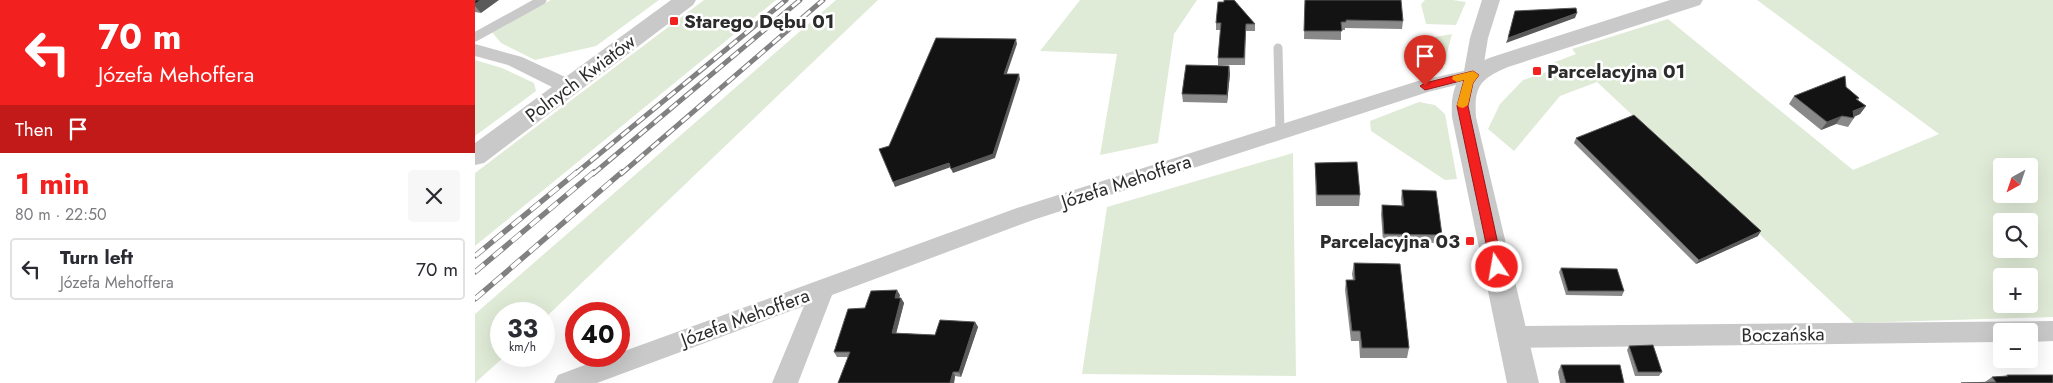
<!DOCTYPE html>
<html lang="en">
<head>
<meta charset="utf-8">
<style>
  :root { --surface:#fff; --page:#f7f7f7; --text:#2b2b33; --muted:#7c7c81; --line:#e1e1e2; --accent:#f2211f }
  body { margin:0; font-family:Jost,sans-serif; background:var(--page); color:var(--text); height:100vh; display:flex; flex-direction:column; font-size:19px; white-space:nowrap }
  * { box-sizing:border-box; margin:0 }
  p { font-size:16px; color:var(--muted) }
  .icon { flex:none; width:28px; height:28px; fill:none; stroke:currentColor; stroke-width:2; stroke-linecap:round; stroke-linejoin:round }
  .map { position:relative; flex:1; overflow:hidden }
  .details { display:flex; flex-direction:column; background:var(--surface); width:475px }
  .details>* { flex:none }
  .banner { background:#f2211f; color:#fff; overflow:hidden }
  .needle { width:32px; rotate:220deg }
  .controls { position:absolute; left:1518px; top:158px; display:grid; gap:10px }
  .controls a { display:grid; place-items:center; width:45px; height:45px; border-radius:5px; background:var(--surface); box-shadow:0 5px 20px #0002; font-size:25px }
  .speed { position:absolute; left:15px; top:302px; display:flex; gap:10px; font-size:25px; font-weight:700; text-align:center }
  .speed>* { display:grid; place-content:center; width:65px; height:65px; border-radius:50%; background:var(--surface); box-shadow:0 5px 20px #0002; line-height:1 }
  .speed small { font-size:12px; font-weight:400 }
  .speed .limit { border:8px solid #d22; background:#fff; color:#111 }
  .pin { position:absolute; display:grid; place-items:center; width:42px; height:42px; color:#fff; margin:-51px -21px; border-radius:50% 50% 50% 0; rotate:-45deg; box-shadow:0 0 5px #0007 }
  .pin .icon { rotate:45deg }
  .me { position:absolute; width:55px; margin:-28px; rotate:348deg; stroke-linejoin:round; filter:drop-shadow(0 0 4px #0008) }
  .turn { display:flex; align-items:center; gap:18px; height:105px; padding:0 15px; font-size:22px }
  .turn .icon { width:65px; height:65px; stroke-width:2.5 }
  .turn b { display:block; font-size:35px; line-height:42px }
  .then { display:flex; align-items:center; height:48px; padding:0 15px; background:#0003; gap:10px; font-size:19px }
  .round { display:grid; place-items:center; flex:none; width:52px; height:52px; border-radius:5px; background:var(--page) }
  .overview { display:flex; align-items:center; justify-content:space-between; height:85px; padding:0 15px }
  h1 { font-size:30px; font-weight:700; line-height:38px; color:var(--accent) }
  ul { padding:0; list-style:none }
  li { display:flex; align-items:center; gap:15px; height:62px; margin:0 10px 8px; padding:0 5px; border:2px solid var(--line); border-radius:5px }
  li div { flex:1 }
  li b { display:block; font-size:19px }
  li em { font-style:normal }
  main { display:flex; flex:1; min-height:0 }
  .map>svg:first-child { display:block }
  .green { fill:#e0ebd7; fill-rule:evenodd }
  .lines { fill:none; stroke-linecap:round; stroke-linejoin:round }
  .service { stroke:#c9c9c9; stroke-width:9 }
  .minor { fill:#c9c9c9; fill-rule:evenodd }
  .tertiary { fill:#c9c9c9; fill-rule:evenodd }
  .rail-far1-casing { stroke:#818181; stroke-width:5 }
  .rail-casing { stroke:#818181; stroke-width:5.5 }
  .rail-far1 { stroke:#fff; stroke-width:3; stroke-dasharray:10; stroke-linecap:butt }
  .rail { stroke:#fff; stroke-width:4; stroke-dasharray:12; stroke-linecap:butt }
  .wall { fill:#898989 }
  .shaded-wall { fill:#5a5a5a }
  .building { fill:#131313; stroke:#5a5a5a }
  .route { fill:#f2211f; stroke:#9d1514 }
  .slow { fill:#f59e0b }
  .poi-dot { fill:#f2211f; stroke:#fff; stroke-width:2 }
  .labels { text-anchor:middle; stroke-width:5; stroke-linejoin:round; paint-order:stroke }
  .poi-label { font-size:19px; font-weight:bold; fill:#2c2c2c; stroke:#fff; text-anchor:start }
  .street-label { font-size:19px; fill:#2c2c2c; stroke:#fff }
</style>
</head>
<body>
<main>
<section class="details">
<div class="banner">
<div class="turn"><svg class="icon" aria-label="left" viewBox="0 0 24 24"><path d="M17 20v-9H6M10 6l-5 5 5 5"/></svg><div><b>70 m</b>Józefa Mehoffera</div></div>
<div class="then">Then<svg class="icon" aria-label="arrive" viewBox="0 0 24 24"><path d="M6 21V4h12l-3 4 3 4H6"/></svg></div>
</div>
<div class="overview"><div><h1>1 min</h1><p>80 m · 22:50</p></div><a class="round"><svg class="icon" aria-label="close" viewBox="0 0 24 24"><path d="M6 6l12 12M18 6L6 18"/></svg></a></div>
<ul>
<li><svg class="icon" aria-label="left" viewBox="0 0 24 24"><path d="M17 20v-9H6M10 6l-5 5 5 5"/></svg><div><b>Turn left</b><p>Józefa Mehoffera</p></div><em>70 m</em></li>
</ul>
</section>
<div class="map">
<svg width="1578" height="383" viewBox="0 0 1578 383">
  <rect width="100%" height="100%" fill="#fff"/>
  <path class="green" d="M76 0H184L121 46 60 60 26 43 17 32Z
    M229 0H301L0 246V173Z
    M361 0H403L69 319V314H26V356H30L0 383V314Z
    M605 0H722L699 34 683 143 625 155 642 54 565 51Z
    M950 0H978L991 2 981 25 951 24 946 4Z
    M1282 0H1578V317L1379 323 1122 82 1085 96 1039 151 1013 129 1025 104 1048 80 1077 70 1072 65 1101 54 1097 49 1193 19 1378 170 1464 134ZM1526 166H1554V194H1526ZM1526 221H1554V249H1526ZM1526 276H1554V304H1526Z
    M977 34 972 53 971 64 951 70 958 62 954 38Z
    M0 60 27 68 59 83 61 91 0 136Z
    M944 102 960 105 970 114 982 179 970 180 896 131 895 121Z
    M818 153 821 376 607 374 632 207Z"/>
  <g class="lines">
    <path class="service" d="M0 37 67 0
      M803 48 805 132"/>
    <path class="minor" d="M1007 0H1025L1013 38 1007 75 1005 79 953 92 558 220 357 295 323 383H297L329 306 122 383H79L83 375 134 356H144V353L542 208 943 81 989 71 995 38Z
      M0 44 47 57 101 82 104 87 101 92 94 93 87 92 33 65 0 56Z
      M1578 321V341L1554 342V331H1526V342L1037 348 1028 344 1025 337 1028 330 1037 326Z"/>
    <path class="tertiary" d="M196 0H221L218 5 9 163 0 165V143Z
      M1195 0H1228L1225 5 1033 67C1005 79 999 86 1001 117L1064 383H1032L977 117C975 83 986 69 1017 57Z"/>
    <g class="rail-far1-casing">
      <path id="rail-far1" d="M100 174 311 0
        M118 174 325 0
        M146 174 348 0"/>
    </g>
    <g class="rail-casing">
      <path id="rail" d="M0 256 102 172
        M0 272 119 172
        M0 299 147 172"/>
    </g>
    <use href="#rail-far1" class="rail-far1"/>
    <use href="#rail" class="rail"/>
  </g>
  <path class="wall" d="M0 0 6 13 0 12Z
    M830 0 928 21 927 29 870 28V30H866V40L829 39Z
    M741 23 780 24V31H771L770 65H743V58L746 30H741Z
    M754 66 755 74 752 103 708 102 707 94Z
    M1371 87 1384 98 1383 100 1391 106 1385 114 1379 117V118L1373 127 1361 124 1346 130 1314 104 1319 96Z
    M1101 138 1283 236 1221 264 1099 143Z
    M840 163 885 195 884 206H841L840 173Z
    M927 190 967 235 965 243 908 242 906 214 907 205 927 206 926 199Z
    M879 263 934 348 932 358H885L884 341H876L870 290 871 280H878L877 274Z
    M1086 268 1149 291 1147 296 1091 295 1084 272Z
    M425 295 424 298H426L429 303 421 333 460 335 500 322 503 327 486 377 480 376 479 383H363L373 357H362L359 352 390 308Z
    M1154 346 1187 372 1184 376H1160L1152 350Z
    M1086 365 1149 383H1085L1083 372Z
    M1532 375 1578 383 1510 382 1517 377 1530 376Z"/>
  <path class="shaded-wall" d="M6 0H24L6 13 0 6V4Z
    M1102 13 1100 18 1031 43 1033 38Z
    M541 39 542 44 530 79 529 74Z
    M754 66 755 74 752 103V95Z
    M544 74 545 79 520 158 478 173 476 169Z
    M1391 106 1385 114 1376 118 1378 111Z
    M1367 116 1361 124 1346 130 1352 122Z
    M474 163 476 167 420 187 418 182Z
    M1286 231 1283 236 1221 264 1224 260Z
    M422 290 425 295 423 303 420 298Z
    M426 298 429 303 420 338 417 333Z
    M500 322 503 327 486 377 484 372Z
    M478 372 480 376 479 383H475Z"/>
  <path class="building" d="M0 0H6L0 4Z
    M749 0H759L780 24H771L769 58H743L746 23H741L743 2H749Z
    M830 0H926L928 21 871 20V22H866L867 31H829Z
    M1101 8 1102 13 1033 38 1040 11Z
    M461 38 541 39 529 74H544L518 154 476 169 474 163 418 182 404 149 414 146Z
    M711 65 754 66 752 95 707 94Z
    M1370 76 1371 87 1384 98 1381 99 1391 106 1378 111 1379 118 1367 116 1352 122 1319 96Z
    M1159 115 1286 231 1224 260 1101 138Z
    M882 162 885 195H842L840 163Z
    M927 190 961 191 967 235 909 234 907 205 929 206Z
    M879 263 925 264 934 348H887L885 331H877L871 280H880Z
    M1086 268 1142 269 1149 291H1093Z
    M422 290 420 298H426L417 333 460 335 465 320 500 322 484 372H478L475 383H363L375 352H359L373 309 390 308 396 291Z
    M1178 345 1187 372H1163L1154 346Z
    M1086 365H1145L1149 383H1091Z
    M1532 375H1578V383H1486L1521 382 1517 377 1533 376Z"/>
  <path class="route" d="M998 71 1004 75 998 83 993 106 1028 267 1026 271H1018L1016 267 982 106 989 80 950 90 945 86 950 83Z"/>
  <path class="slow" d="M998 71 1004 75 998 83 993 105 988 108 984 107 982 105 989 80 982 82 977 79 978 76Z"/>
  <g class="poi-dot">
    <rect x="194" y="16" width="10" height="10" rx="2.5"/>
    <rect x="1057" y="66" width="10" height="10" rx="2.5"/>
    <rect x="990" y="236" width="10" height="10" rx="2.5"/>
  </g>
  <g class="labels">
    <g class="poi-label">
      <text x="209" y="28">Starego Dębu 01</text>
      <text x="1072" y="78">Parcelacyjna 01</text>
      <text x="985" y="248" text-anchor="end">Parcelacyjna 03</text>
    </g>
    <g class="street-label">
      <text transform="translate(105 78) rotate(-37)" y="7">Polnych Kwiatów</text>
      <text transform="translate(651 181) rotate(-18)" y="7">Józefa Mehoffera</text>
      <text transform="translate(270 317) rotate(-20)" y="7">Józefa Mehoffera</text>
      <text transform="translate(1308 334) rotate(-1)" y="7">Boczańska</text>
    </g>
  </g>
</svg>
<div class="controls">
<a><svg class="needle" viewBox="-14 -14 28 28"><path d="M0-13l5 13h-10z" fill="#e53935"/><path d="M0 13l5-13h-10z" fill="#7c7c81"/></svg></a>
<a><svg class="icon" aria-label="search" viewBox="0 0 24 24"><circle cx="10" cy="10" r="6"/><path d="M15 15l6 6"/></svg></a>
<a>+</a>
<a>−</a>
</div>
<div class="speed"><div>33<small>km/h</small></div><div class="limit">40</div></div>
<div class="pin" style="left:950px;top:86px;background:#d93025"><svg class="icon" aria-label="arrive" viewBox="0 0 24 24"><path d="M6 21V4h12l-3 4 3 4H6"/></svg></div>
<svg class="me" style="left:1022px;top:267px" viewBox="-20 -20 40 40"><circle r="17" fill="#f2211f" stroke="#fff" stroke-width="3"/><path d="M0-11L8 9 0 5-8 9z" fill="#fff"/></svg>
</div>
</main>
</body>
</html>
